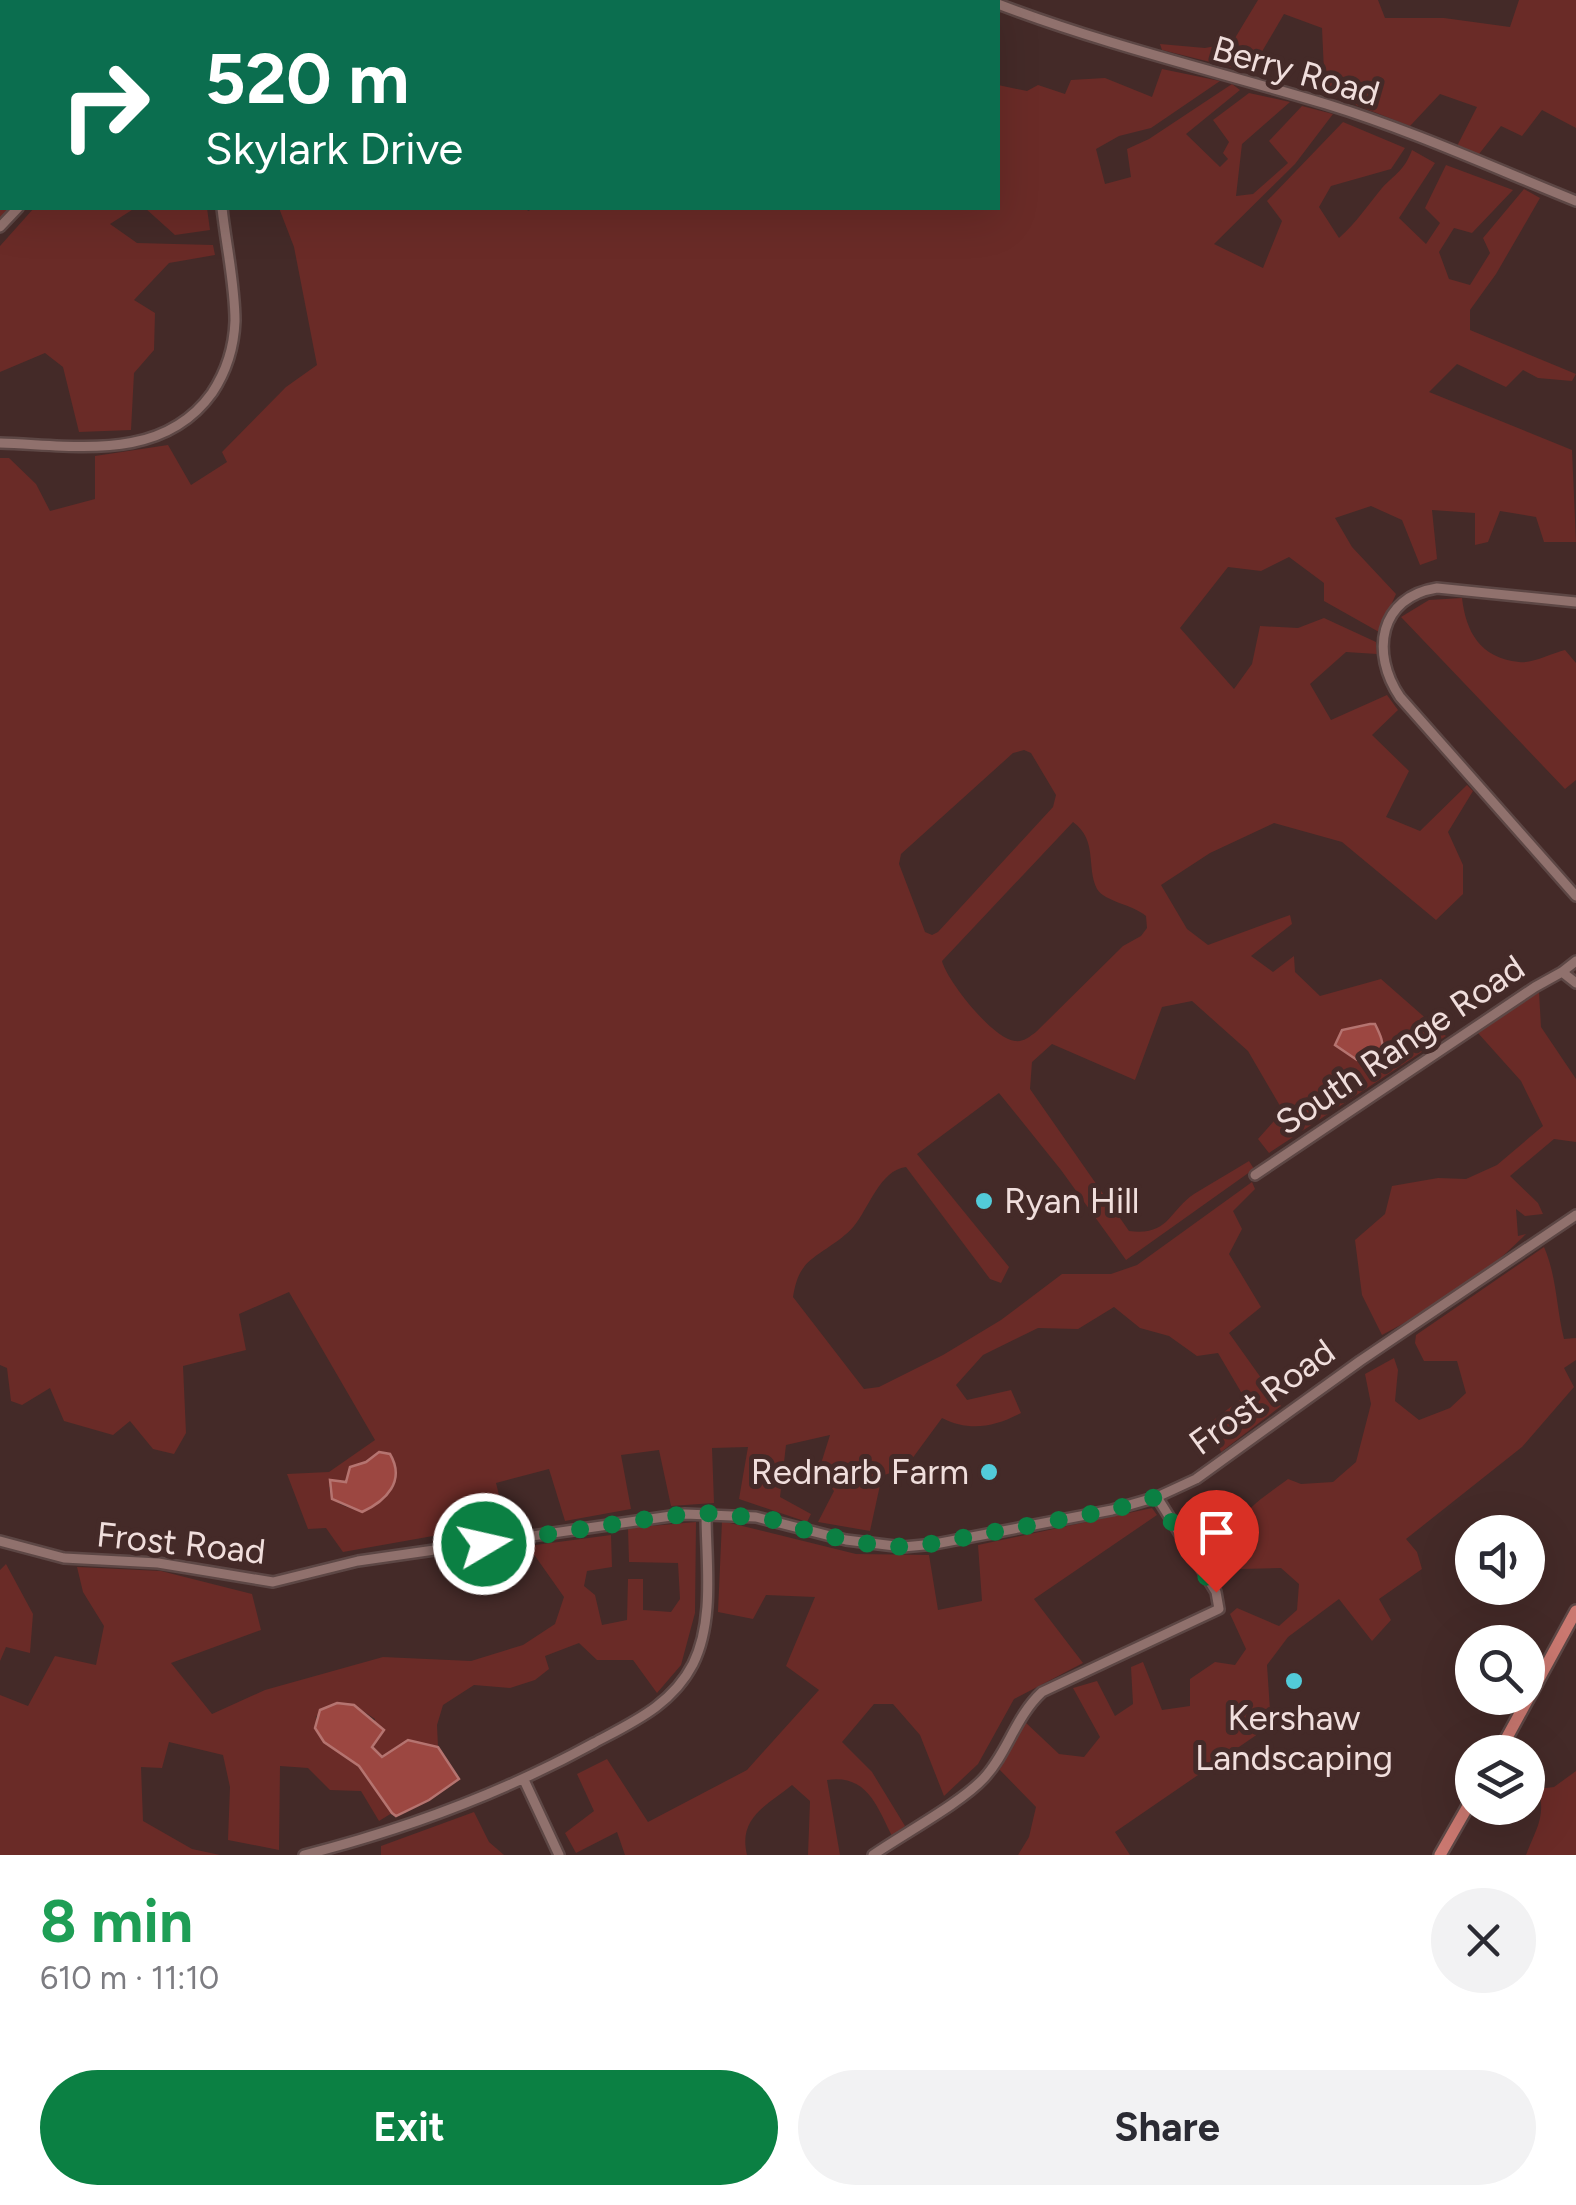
<!DOCTYPE html>
<html lang="en">
<head>
<meta charset="utf-8">
<style>
  :root { --surface:#fff; --page:#f2f2f3; --text:#2b2b33; --muted:#7c7c81; --accent:#0b8043 }
  body { margin:0; font-family:Figtree,sans-serif; background:var(--page); color:var(--text); height:100vh; display:flex; flex-direction:column; font-size:38px; white-space:nowrap }
  * { box-sizing:border-box; margin:0 }
  p { font-size:32px; color:var(--muted) }
  .icon { flex:none; width:55px; height:55px; fill:none; stroke:currentColor; stroke-width:2; stroke-linecap:round; stroke-linejoin:round }
  .map { position:relative; height:1855px; overflow:hidden }
  .sheet { display:flex; flex-direction:column; background:var(--surface); flex:1 }
  .sheet>* { flex:none }
  .guide { position:absolute; left:0px; top:0px; width:1000px; height:210px; box-shadow:0 10px 40px #0002; background:#0b6e4f; color:#fff; overflow:hidden }
  .controls { position:absolute; left:1455px; top:1515px; display:grid; gap:20px }
  .controls a { display:grid; place-items:center; width:90px; height:90px; border-radius:50%; background:var(--surface); box-shadow:0 10px 40px #0002; font-size:50px }
  .pin { position:absolute; display:grid; place-items:center; width:85px; height:85px; color:#fff; margin:-102px -42px; border-radius:50% 50% 50% 0; rotate:-45deg; box-shadow:0 0 10px #0007 }
  .pin .icon { rotate:45deg }
  .me { position:absolute; width:110px; margin:-55px; rotate:81deg; stroke-linejoin:round; filter:drop-shadow(0 0 8px #0008) }
  .turn { display:flex; align-items:center; gap:35px; height:210px; padding:0 40px; font-size:45px }
  .turn .icon { width:130px; height:130px; stroke-width:2.5 }
  .turn b { display:block; font-size:70px; line-height:85px }
  .round { display:grid; place-items:center; flex:none; width:105px; height:105px; border-radius:52px; background:var(--page) }
  .overview { display:flex; align-items:center; justify-content:space-between; height:170px; padding:0 40px }
  h1 { font-size:60px; font-weight:700; line-height:75px; color:#1e9e55 }
  .primary-button { display:flex; gap:20px; margin-top:auto; padding:20px 40px }
  .primary-button a { flex:1; height:115px; border-radius:60px; background:var(--accent); color:#fff; font-size:40px; font-weight:700; line-height:115px; text-align:center }
  .primary-button a+a { background:var(--page); color:var(--text) }
  .map>svg:first-child { display:block }
  .green { fill:#6a2b27; fill-rule:evenodd }
  .water { fill:#9c4741; stroke:#b57470; stroke-width:2.5 }
  .lines { fill:none; stroke-linecap:round; stroke-linejoin:round }
  .minor-casing { stroke:#5d4745; stroke-width:14 }
  .major-casing { stroke:#5d4745; stroke-width:16 }
  .minor { stroke:#90716d; stroke-width:9 }
  .major { stroke:#ca7870; stroke-width:11 }
  .route { stroke:#0b8043; stroke-width:18; stroke-dasharray:0 32.4 }
  .poi-dot { fill:#52cbd9; stroke:#442a28; stroke-width:4 }
  .labels { text-anchor:middle; stroke-width:10; stroke-linejoin:round; paint-order:stroke }
  .street-label { font-size:35px; fill:#f0dedc; stroke:#442a28 }
  .poi-label { font-size:35px; fill:#f0dedc; stroke:#442a28; text-anchor:start }
</style>
</head>
<body>
<div class="map">
<svg width="1576" height="1855" viewBox="0 0 1576 1855">
  <rect width="100%" height="100%" fill="#442a28"/>
  <path class="green" d="M0 0H158L2 2V208H13L0 223Z
    M1258 0H1378L1385 18H1444L1510 27 1519 0H1576V128L1542 110 1522 136 1501 126 1479 154 1456 148 1477 107 1440 94 1410 126 1325 93 1322 28 1284 14 1250 72 1162 50 1160 44 1205 48 1232 43Z
    M1162 69 1220 81 1151 128 1119 136 1096 149 1105 184 1131 177 1127 149 1149 139 1232 84 1240 90 1186 134 1220 167 1228 159 1223 153 1229 142 1213 120 1249 93 1290 102 1242 144 1236 196 1253 194 1288 163 1269 141 1302 106 1333 114 1295 164 1214 244 1263 268 1282 221 1267 201 1343 122 1405 148 1391 169 1331 186 1319 207 1339 238C1357 222 1367 206 1382 188 1396 173 1404 171 1412 150L1435 163 1399 218 1426 244 1440 223 1425 208 1446 165 1513 190 1472 233 1454 228 1439 252 1449 279 1470 285 1490 253 1483 238 1524 189 1540 198 1496 274 1470 310V330L1576 374 1572 381 1538 378 1523 370 1506 387 1457 364 1429 392 1572 450 1576 542H1544L1536 517 1500 511 1488 542 1475 545V513L1432 510 1437 559 1420 565 1402 520 1371 506 1335 518 1352 547 1396 594 1379 632 1324 601V583L1289 557 1261 571 1228 567 1180 628 1234 689 1252 664 1260 626 1298 628 1324 618 1376 642 1377 654 1346 652 1310 684 1331 720 1387 695 1398 710 1372 735 1409 771 1386 817 1420 831 1467 785 1473 791 1448 832 1463 865V894L1436 920 1342 842 1274 823 1210 853 1161 885 1187 929 1208 945 1290 915 1292 924 1251 956 1273 972 1294 956 1295 972 1320 996 1381 979 1446 1036 1269 1153 1258 1139 1283 1111 1248 1051 1192 1001 1162 1007 1135 1080 1052 1044 1032 1062 1030 1089 1129 1231C1169 1236 1168 1212 1194 1194 1212 1183 1231 1172 1249 1161L1254 1169 1126 1260 1061 1170 999 1093 917 1154 1009 1267 1001 1283 990 1279 906 1167C880 1170 869 1208 854 1226 840 1243 812 1255 804 1267 797 1276 795 1286 793 1297L864 1389 879 1387 943 1355 1001 1320 1062 1274H1111L1137 1265 1252 1182 1255 1189 1233 1211 1242 1229 1229 1254 1261 1307 1229 1333 1281 1406 1221 1452 1211 1422 1244 1397 1218 1353 1197 1356 1169 1336 1140 1328 1114 1307 1078 1329 1038 1328 983 1355 956 1385 967 1400 1011 1390 1021 1413C995 1427 969 1432 942 1418L906 1467 882 1476 870 1531 818 1522 834 1491 819 1470 830 1435 786 1445 780 1497 811 1514 807 1522 739 1499 748 1447 712 1448 714 1503 671 1506 659 1450 621 1455 631 1509 565 1521 549 1469 496 1483 506 1523 343 1552 326 1528 308 1529 287 1474 329 1472 375 1440 289 1292 239 1314 246 1350 183 1366 186 1433 174 1454 153 1449 130 1421 113 1435 64 1421 50 1388 22 1405 11 1401 7 1368 0 1365V458H9L36 484 50 511 95 499V456L168 445 191 485 227 462 222 452 286 387 317 365 294 247 279 208H522L529 211 531 208H998V85L1027 91 1038 85 1065 94 1071 80 1105 78 1152 97ZM1024 750 1031 753 1056 795 1053 807 938 932 932 935 925 932 899 864 901 854 1013 753ZM1073 822C1098 840 1086 867 1097 889 1105 902 1132 904 1146 916L1147 928 1141 936 1123 946 1036 1032C1029 1037 1024 1042 1015 1041 994 1040 947 981 942 961ZM384 1452 394 1459 395 1478 363 1512C347 1507 331 1505 329 1487L346 1482 361 1465Z
    M34 208H135L110 224 137 243 213 245 215 255 169 263 134 300 155 313 154 350 134 373 131 430 79 432 63 367 45 353 0 372V246Z
    M145 208H207L210 230 175 235Z
    M1462 598C1466 632 1480 658 1519 662 1532 664 1552 653 1565 650L1576 663V780L1565 789 1401 617 1429 600Z
    M1539 992 1541 1027 1576 1079V1142L1554 1139 1510 1176 1538 1203 1543 1214 1525 1216 1516 1209 1518 1236 1526 1234C1485 1276 1434 1308 1382 1335L1362 1295 1355 1240 1385 1214 1392 1186 1438 1178 1466 1179 1497 1165 1543 1126 1521 1081 1478 1033Z
    M1544 1247C1557 1277 1556 1307 1564 1339L1576 1338V1360L1564 1368 1574 1387 1522 1447 1406 1539 1417 1552 1422 1569 1379 1599 1391 1620 1372 1641 1339 1599 1288 1637 1267 1665 1271 1725 1115 1832 1130 1855H1018L1029 1837 1036 1807 998 1768 1024 1721 1059 1754 1084 1757 1100 1737 1073 1688 1097 1681 1115 1716 1133 1704 1131 1667 1143 1662 1162 1710 1190 1706V1679L1215 1662 1235 1665 1246 1649 1230 1614 1237 1608 1279 1626 1297 1610 1299 1584 1281 1568 1239 1569 1230 1558C1240 1509 1249 1508 1288 1479L1301 1484 1333 1482 1356 1462 1371 1404 1365 1374 1394 1358 1398 1370 1395 1401 1419 1420 1450 1408 1466 1393 1457 1361H1424L1415 1343 1416 1335Z
    M1152 1508 1157 1515 1034 1599 1083 1663 1014 1699 978 1764 944 1796 920 1735 893 1704H874L842 1742 872 1772 905 1826 892 1836C877 1806 867 1774 827 1780L840 1855H808L810 1801 792 1785C766 1806 738 1818 747 1855H625L617 1832 576 1853 565 1833 594 1811 577 1774 607 1759 648 1822 747 1770 819 1690 786 1666 815 1597 766 1595 753 1619 718 1612 722 1521 856 1554 929 1555 938 1610 982 1601 978 1545Z
    M696 1522 695 1613 681 1665 657 1693 633 1660H597L579 1643 545 1656 549 1669 535 1680 510 1688 474 1685 443 1705 437 1725 438 1747 408 1740 382 1757 372 1747 375 1719 354 1705 316 1716C314 1746 342 1749 359 1767 372 1780 381 1799 392 1813L379 1821 361 1791 330 1790 308 1768 280 1766 279 1850 228 1840 230 1787 223 1755 169 1742 162 1768 141 1767 143 1821 192 1849 220 1855H0V1695L28 1706 55 1656 96 1665 104 1626 83 1592 77 1567 161 1571 252 1594 261 1630 171 1663 212 1714 265 1690 383 1657 471 1661 523 1645 555 1624 564 1597 528 1546 611 1535 612 1567 587 1571 584 1586 595 1595 602 1625 627 1620 628 1579H643V1610L671 1612 680 1599 678 1563 629 1562 628 1528Z
    M6 1564 33 1614 30 1653 6 1647 0 1661V1570Z
    M1576 1771V1855H1526C1535 1831 1547 1816 1538 1789L1554 1787Z
    M474 1812 489 1842 504 1855H381V1846Z"/>
  <path class="water" d="M1370 1024H1375C1380 1034 1385 1044 1381 1054L1357 1060 1335 1045 1342 1030Z
    M379 1452 390 1454C406 1481 386 1501 362 1512L332 1499 330 1480 346 1482 350 1467 366 1462Z
    M337 1703 354 1705 384 1730 372 1747 382 1757 408 1740 438 1747 459 1779 429 1800 396 1816 392 1813 359 1766 324 1742 315 1728 320 1710Z"/>
  <g class="lines">
    <g class="minor-casing">
      <path id="minor" d="M162 2 164 0
        M998 4C1105 45 1216 71 1326 104 1411 130 1494 168 1576 201
        M0 227 18 208
        M0 443C74 445 162 463 212 393 226 372 234 347 235 321 235 284 226 245 222 208
        M1576 602 1437 588C1379 597 1370 653 1400 697L1576 896
        M1562 972 1576 961
        M1255 1175 1535 987 1562 972 1576 983
        M0 1541 64 1558 158 1563 273 1582 358 1561 685 1514 756 1517 846 1540 903 1547 935 1544 1112 1510 1157 1497 1196 1479 1360 1361 1576 1215
        M524 1780 559 1855
        M304 1855C406 1829 501 1794 594 1743 633 1722 672 1705 693 1664 715 1620 706 1561 706 1513
        M873 1855C903 1834 961 1803 984 1778 1008 1752 1015 1717 1042 1692L1219 1609 1216 1592 1157 1497"/>
    </g>
    <g class="major-casing">
      <path id="major" d="M1499 1752 1576 1611
        M1440 1855 1472 1799"/>
    </g>
    <use href="#minor" class="minor"/>
    <use href="#major" class="major"/>
  </g>
  <g class="lines">
    <path class="route" d="M484 1544 667 1516 711 1513 774 1520 818 1534 885 1547 919 1546 1112 1510 1156 1497 1216 1592"/>
  </g>
  <g class="poi-dot">
    <circle cx="984" cy="1201" r="10"/>
    <circle cx="989" cy="1472" r="10"/>
    <circle cx="1294" cy="1681" r="10"/>
  </g>
  <g class="labels">
    <g class="street-label">
      <text transform="translate(1296 71) rotate(16)" y="12">Berry Road</text>
      <text transform="translate(1400 1045) rotate(-34)" y="12">South Range Road</text>
      <text transform="translate(1262 1397) rotate(-36)" y="12">Frost Road</text>
      <text transform="translate(181 1543) rotate(6)" y="12">Frost Road</text>
    </g>
    <g class="poi-label">
      <text x="1004" y="1213">Ryan Hill</text>
      <text x="969" y="1484" text-anchor="end">Rednarb Farm</text>
      <text x="1294" y="1730" text-anchor="middle">Kershaw<tspan x="1294" dy="40">Landscaping</tspan></text>
    </g>
  </g>
</svg>
<div class="controls">
<a><svg class="icon" aria-label="sound" viewBox="0 0 24 24"><path d="M4 9h4l5-4v14l-5-4H4zM17 9q2 3 0 6"/></svg></a>
<a><svg class="icon" aria-label="search" viewBox="0 0 24 24"><circle cx="10" cy="10" r="6"/><path d="M15 15l6 6"/></svg></a>
<a><svg class="icon" aria-label="layers" viewBox="0 0 24 24"><path d="M12 4l9 5-9 5-9-5zM3 14l9 5 9-5"/></svg></a>
</div>
<div class="pin" style="left:1216px;top:1592px;background:#d93025"><svg class="icon" aria-label="arrive" viewBox="0 0 24 24"><path d="M6 21V4h12l-3 4 3 4H6"/></svg></div>
<svg class="me" style="left:484px;top:1544px" viewBox="-20 -20 40 40"><circle r="17" fill="#0b8043" stroke="#fff" stroke-width="3"/><path d="M0-11L8 9 0 5-8 9z" fill="#fff"/></svg>
<div class="guide">
<div class="turn"><svg class="icon" aria-label="right" viewBox="0 0 24 24"><path d="M7 20v-9h11M14 6l5 5-5 5"/></svg><div><b>520 m</b>Skylark Drive</div></div>
</div>
</div>
<section class="sheet">
<div class="overview"><div><h1>8 min</h1><p>610 m · 11:10</p></div><a class="round"><svg class="icon" aria-label="close" viewBox="0 0 24 24"><path d="M6 6l12 12M18 6L6 18"/></svg></a></div>
<div class="primary-button"><a>Exit</a><a>Share</a></div>
</section>
</body>
</html>
